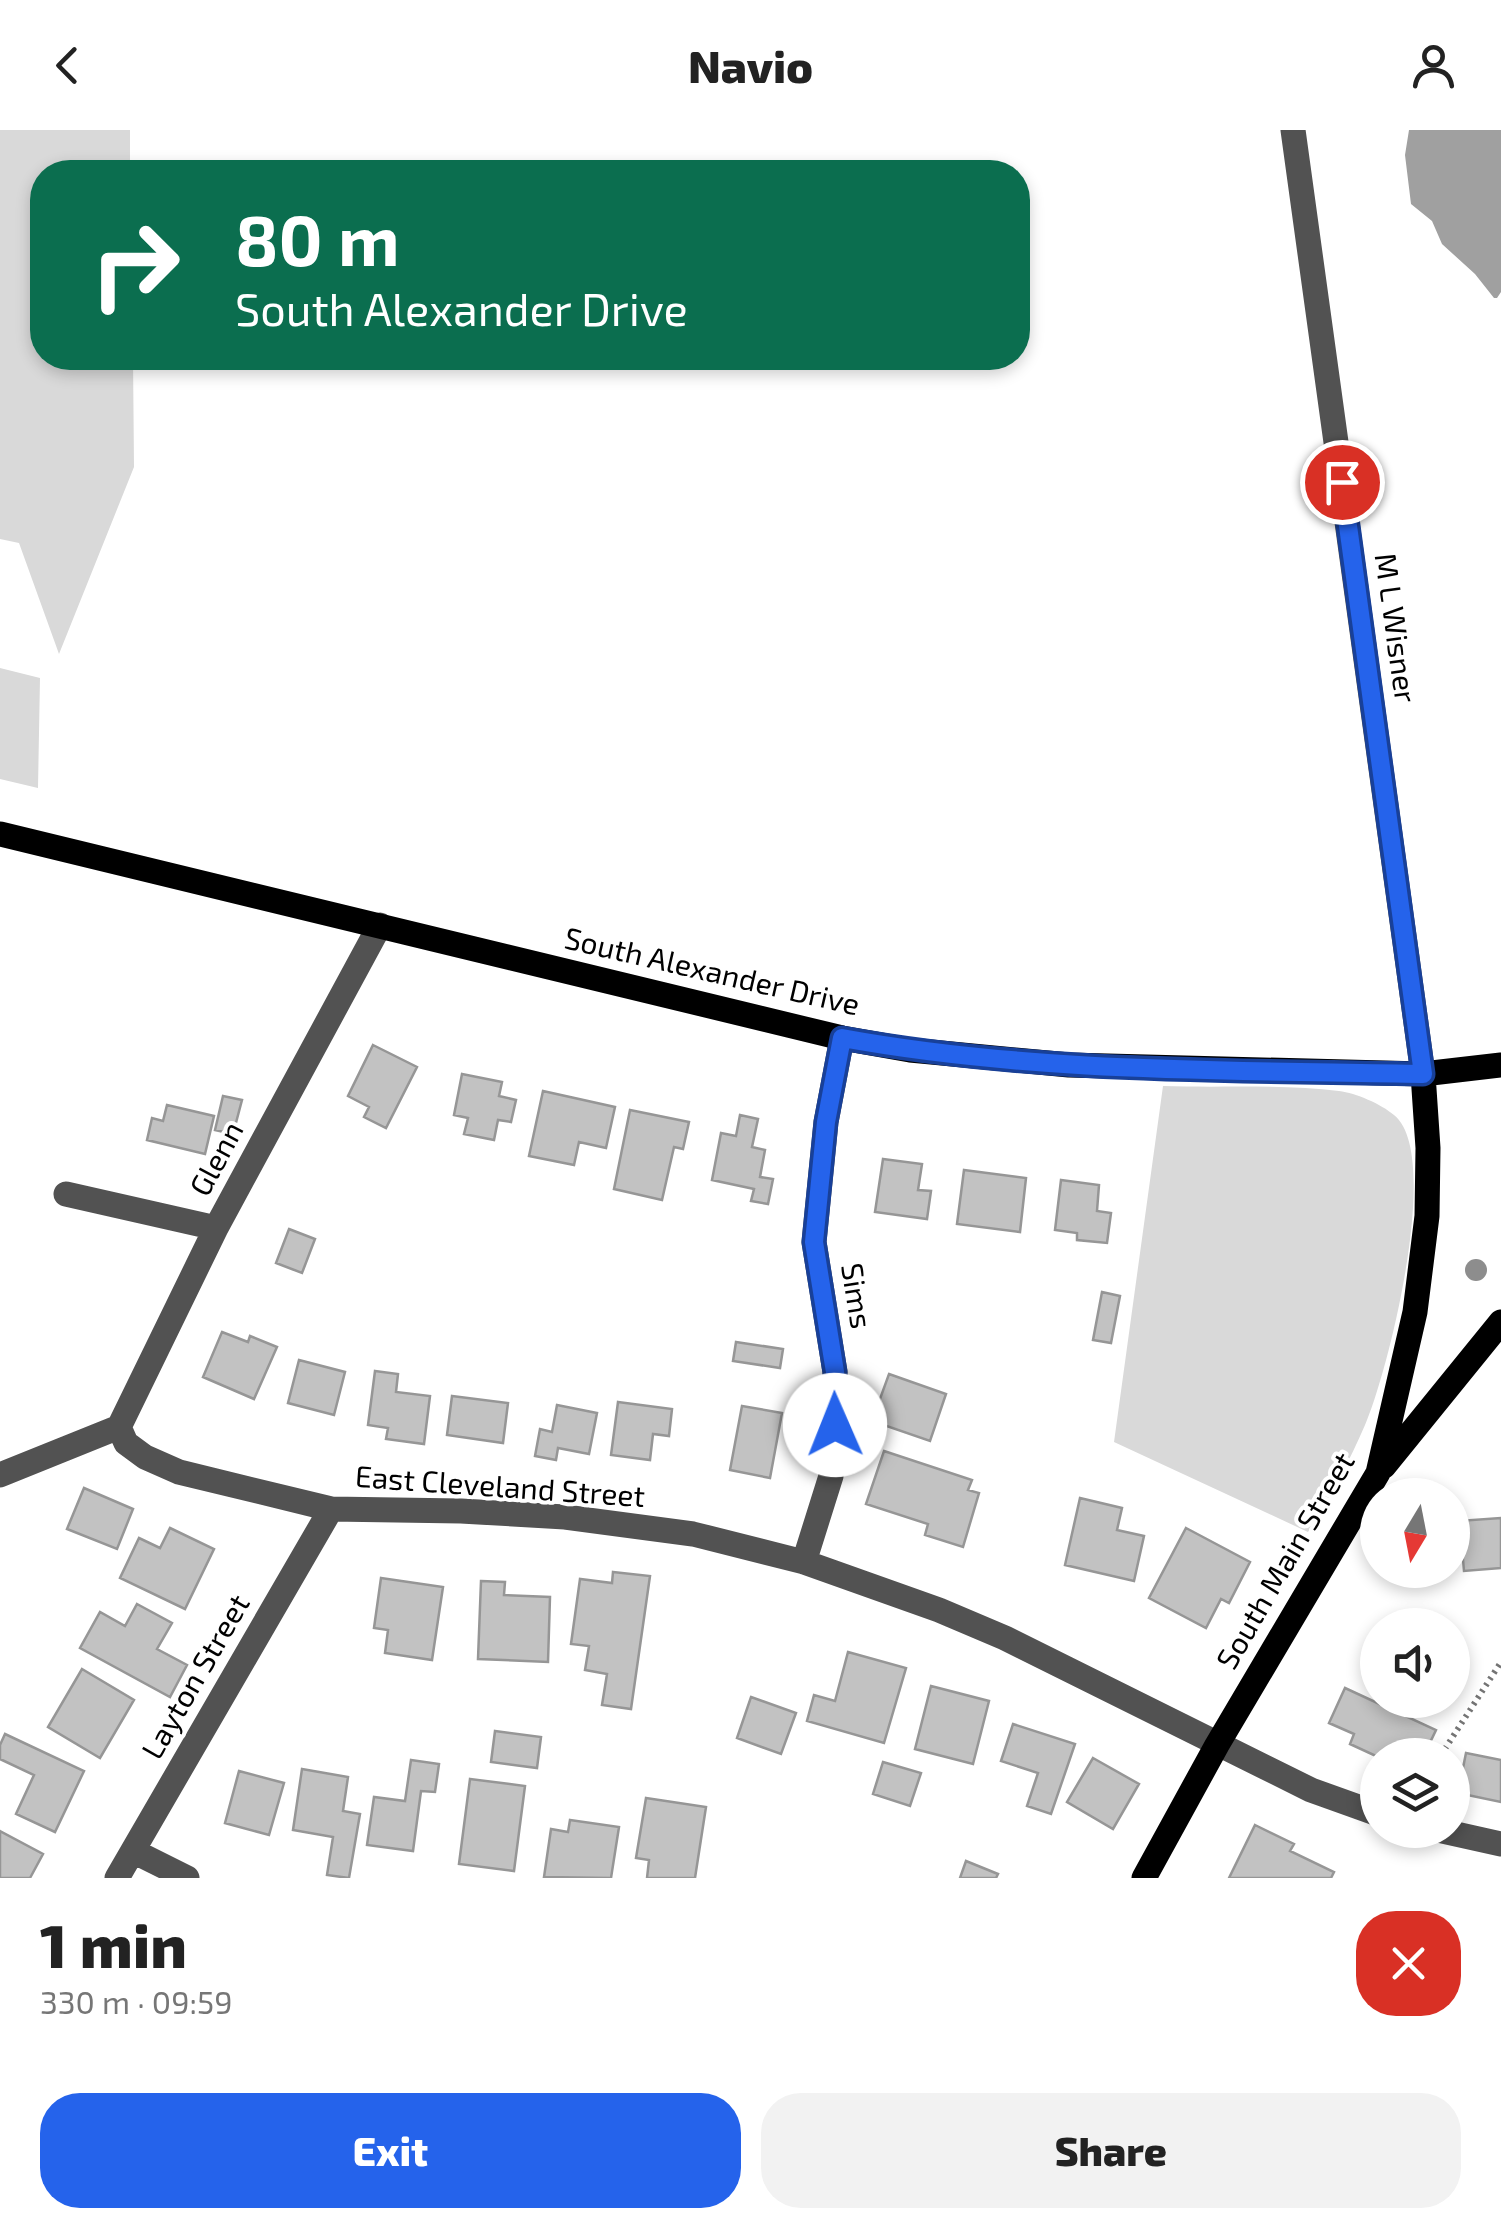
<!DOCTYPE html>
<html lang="en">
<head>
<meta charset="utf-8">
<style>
  :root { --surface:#fff; --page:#f2f2f2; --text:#222; --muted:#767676; --accent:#2563eb }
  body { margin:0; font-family:"Exo 2",sans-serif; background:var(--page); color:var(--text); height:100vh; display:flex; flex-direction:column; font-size:38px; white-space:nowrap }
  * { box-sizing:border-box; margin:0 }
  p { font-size:32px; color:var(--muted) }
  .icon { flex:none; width:55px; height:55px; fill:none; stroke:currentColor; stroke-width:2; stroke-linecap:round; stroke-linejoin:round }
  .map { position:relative; height:1748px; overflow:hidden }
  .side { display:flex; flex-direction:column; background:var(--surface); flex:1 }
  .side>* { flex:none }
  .banner { position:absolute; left:30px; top:30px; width:1000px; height:210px; border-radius:40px; box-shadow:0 5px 15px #0003; background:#0b6e4f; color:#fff; overflow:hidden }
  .needle { width:65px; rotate:190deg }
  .fabs { position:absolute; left:1360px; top:1348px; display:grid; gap:20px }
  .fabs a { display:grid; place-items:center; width:110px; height:110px; border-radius:50%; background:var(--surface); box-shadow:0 5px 15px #0003; font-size:50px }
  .pin { position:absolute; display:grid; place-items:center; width:85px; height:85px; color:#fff; margin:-42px; border:5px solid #fff; border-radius:50%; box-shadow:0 2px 10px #0007 }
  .me { position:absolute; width:110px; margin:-55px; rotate:359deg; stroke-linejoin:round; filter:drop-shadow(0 0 8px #0008) }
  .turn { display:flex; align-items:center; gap:35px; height:210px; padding:0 40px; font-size:45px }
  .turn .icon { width:130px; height:130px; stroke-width:2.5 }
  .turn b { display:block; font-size:70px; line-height:85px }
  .round { display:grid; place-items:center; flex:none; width:105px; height:105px; border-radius:40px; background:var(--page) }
  .summary { display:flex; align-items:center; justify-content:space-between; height:170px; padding:0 40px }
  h1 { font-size:60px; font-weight:800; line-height:75px }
  .button { display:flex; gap:20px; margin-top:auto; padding:20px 40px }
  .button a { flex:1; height:115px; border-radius:40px; background:var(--accent); color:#fff; font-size:40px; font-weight:800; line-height:115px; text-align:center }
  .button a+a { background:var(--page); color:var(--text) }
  header { display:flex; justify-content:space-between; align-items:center; height:130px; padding:0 40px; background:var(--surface); font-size:45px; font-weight:800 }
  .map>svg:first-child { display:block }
  .green { fill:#d9d9d9 }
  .water { fill:#a0a0a0 }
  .building { fill:#c2c2c2; stroke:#969696; stroke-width:2.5 }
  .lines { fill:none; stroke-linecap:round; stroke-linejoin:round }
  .path { stroke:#747474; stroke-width:6; stroke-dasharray:2.5 5; stroke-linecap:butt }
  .minor { stroke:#525252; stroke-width:25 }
  .major { stroke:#000; stroke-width:25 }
  .tree { fill:#8d8d8d }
  .route-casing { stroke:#184099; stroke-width:25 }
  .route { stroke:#2563eb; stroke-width:18 }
  .labels { text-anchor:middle; stroke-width:8; stroke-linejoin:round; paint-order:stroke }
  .street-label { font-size:30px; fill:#000; stroke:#fff }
</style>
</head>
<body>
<header><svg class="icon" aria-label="back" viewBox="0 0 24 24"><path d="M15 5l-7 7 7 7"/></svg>Navio<svg class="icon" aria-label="person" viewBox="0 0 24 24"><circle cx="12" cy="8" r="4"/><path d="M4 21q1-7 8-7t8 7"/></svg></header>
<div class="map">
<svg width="1501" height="1748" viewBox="0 0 1501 1748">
  <rect width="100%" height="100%" fill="#fff"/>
  <path class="green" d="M0 0H130V42H42V228H133L134 337 59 524 19 413 0 409Z
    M0 538 40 548 38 658 0 649Z
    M1163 956C1219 958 1284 954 1339 961 1356 963 1381 974 1394 985 1443 1024 1388 1242 1365 1295 1349 1332 1330 1368 1308 1402L1114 1312Z"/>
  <path class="water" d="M1409 0H1501V162L1497 168H1494L1475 144 1442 114 1432 91 1411 74 1405 25Z"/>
  <path class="building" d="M373 915 417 937 386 998 364 987 369 977 348 966Z
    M462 944 502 952 499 966 516 970 511 992 498 990 494 1010 464 1004 468 988 454 985Z
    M543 961 615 977 606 1018 579 1012 574 1035 529 1026Z
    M223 966 242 970 233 1004 215 1000Z
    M167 975 214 986 205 1024 147 1010 152 988 163 991Z
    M630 980 689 992 683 1019 674 1017 662 1070 614 1059Z
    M740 985 758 989 752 1017 765 1020 760 1047 773 1049 768 1074 751 1071 754 1059 712 1050 721 1003 736 1006Z
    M883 1029 922 1034 918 1060 931 1061 927 1089 875 1082Z
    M964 1040 1026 1048 1020 1102 957 1094Z
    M1061 1050 1099 1055 1097 1081 1111 1083 1107 1113 1077 1110V1103L1055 1100Z
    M289 1099 315 1109 302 1143 276 1133Z
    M1102 1162 1120 1166 1111 1213 1093 1210Z
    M222 1202 248 1212 250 1206 277 1217 254 1269 203 1247Z
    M736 1212 783 1219 780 1238 733 1231Z
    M299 1230 345 1242 334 1285 288 1273Z
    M375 1241 398 1244 396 1262 430 1266 424 1314 386 1309 388 1298 368 1295Z
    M889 1244 946 1264 930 1311 872 1291Z
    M452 1266 508 1273 503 1313 447 1305Z
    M618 1272 672 1279 669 1306 653 1304 650 1330 611 1325Z
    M557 1275 597 1283 589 1324 558 1318 556 1330 535 1326 540 1299 552 1302Z
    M742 1276 782 1283 770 1348 730 1340Z
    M884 1321 972 1350 968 1360 979 1363 963 1417 925 1405 928 1394 866 1374Z
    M84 1358 133 1379 117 1419 67 1399Z
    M1080 1368 1122 1378 1117 1400 1144 1406 1134 1451 1065 1435Z
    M1452 1383H1459V1391L1501 1388V1438L1464 1441 1461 1406H1452Z
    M170 1398 214 1419 185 1479 120 1448 139 1408 160 1418Z
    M1186 1398 1250 1432 1229 1473 1221 1469 1206 1498 1149 1468Z
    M613 1442 650 1446 631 1579 602 1575 607 1544 585 1540 589 1516 571 1514 580 1449 612 1453Z
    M381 1448 443 1457 432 1530 385 1523 388 1500 374 1498Z
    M481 1451 505 1452 504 1465 550 1467 548 1532 478 1529Z
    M137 1474 172 1493 157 1519 187 1535 170 1567 80 1518 100 1482 125 1496Z
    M848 1522 906 1538 884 1613 807 1591 814 1565 835 1571Z
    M82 1539 134 1570 100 1628 48 1597Z
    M931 1556 989 1571 973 1634 915 1619Z
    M1345 1558 1436 1600 1424 1625 1378 1627 1350 1614 1354 1604 1329 1593Z
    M751 1567 796 1583 781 1624 737 1608Z
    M1013 1594 1075 1614 1051 1684 1027 1676 1038 1643 1001 1631Z
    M495 1601 541 1607 537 1638 491 1632Z
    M5 1604 84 1641 55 1702 16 1684 34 1645 0 1629V1615Z
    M1466 1623 1501 1630V1672L1458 1663Z
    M1093 1628 1139 1654 1113 1699 1067 1672Z
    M411 1630 439 1634 435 1662 421 1661 413 1721 367 1715 374 1667 405 1671Z
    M883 1632 921 1643 910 1676 873 1664Z
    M302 1639 348 1647 343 1681 360 1684 349 1748 327 1745 333 1707 293 1700Z
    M239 1641 284 1653 269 1705 225 1693Z
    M470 1649 525 1656 514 1741 459 1734Z
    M646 1668 706 1677 695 1748H647L649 1730 636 1728Z
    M570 1690 619 1697 611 1748 544 1747 551 1699 568 1702Z
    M1255 1695 1294 1714 1290 1721 1334 1742 1331 1748H1229Z
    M0 1701 43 1724 30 1748H0Z
    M966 1731 998 1744 996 1748H960Z"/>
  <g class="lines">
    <path class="path" d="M1441 1625 1501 1532"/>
    <path class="minor" d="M1293 0 1423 944
      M66 1064 216 1098
      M119 1297 126 1313 145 1327 179 1342 331 1379 461 1381 565 1387 693 1404 804 1432 939 1480 1005 1508 1311 1660 1378 1684
      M119 1297 216 1098 380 795
      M0 1345 119 1297
      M804 1432 831 1346 835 1295V1242L814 1112 826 992 842 908
      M1438 1700 1501 1714
      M133 1721 187 1748
      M117 1748 331 1379"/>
    <path class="major" d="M0 704 842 908 910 920 1069 935 1423 944 1501 935
      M1384 1336 1501 1192
      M1144 1748 1217 1615 1378 1343 1415 1182 1427 1086 1428 1018 1423 944"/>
  </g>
  <circle class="tree" cx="1476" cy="1140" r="11"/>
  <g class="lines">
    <g class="route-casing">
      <path id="route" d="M835 1295V1242L814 1112 826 992 842 908C1034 943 1229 940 1423 944L1342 352"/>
    </g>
    <use href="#route" class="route"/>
  </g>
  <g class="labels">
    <g class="street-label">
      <text transform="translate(1395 498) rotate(82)" y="10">M L Wisner</text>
      <text transform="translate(712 842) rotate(13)" y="10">South Alexander Drive</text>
      <text transform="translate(217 1029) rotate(-62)" y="10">Glenn</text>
      <text transform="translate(856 1166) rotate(81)" y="10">Sims</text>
      <text transform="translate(500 1357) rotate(4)" y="10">East Cleveland Street</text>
      <text transform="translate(1286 1431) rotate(-60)" y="10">South Main Street</text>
      <text transform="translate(196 1547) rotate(-60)" y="10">Layton Street</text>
    </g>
  </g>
</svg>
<div class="fabs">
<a><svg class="needle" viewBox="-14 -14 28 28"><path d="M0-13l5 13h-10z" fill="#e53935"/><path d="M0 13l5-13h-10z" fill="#767676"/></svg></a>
<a><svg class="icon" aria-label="sound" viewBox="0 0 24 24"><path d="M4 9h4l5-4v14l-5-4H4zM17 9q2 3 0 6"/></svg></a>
<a><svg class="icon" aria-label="layers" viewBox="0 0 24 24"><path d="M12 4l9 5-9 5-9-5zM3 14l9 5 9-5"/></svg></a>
</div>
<div class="pin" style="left:1342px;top:352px;background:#d93025"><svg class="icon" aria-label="arrive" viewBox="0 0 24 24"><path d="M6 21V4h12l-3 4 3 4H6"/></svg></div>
<svg class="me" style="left:835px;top:1295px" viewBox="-20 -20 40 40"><circle r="19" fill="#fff"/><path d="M0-13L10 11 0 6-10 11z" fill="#2563eb"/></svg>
<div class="banner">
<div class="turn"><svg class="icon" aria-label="right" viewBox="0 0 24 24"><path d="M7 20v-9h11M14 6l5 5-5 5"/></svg><div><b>80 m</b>South Alexander Drive</div></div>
</div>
</div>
<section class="side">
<div class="summary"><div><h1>1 min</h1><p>330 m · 09:59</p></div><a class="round" style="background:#d93025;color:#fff"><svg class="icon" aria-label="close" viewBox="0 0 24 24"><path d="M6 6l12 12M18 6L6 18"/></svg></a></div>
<div class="button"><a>Exit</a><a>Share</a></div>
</section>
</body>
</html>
